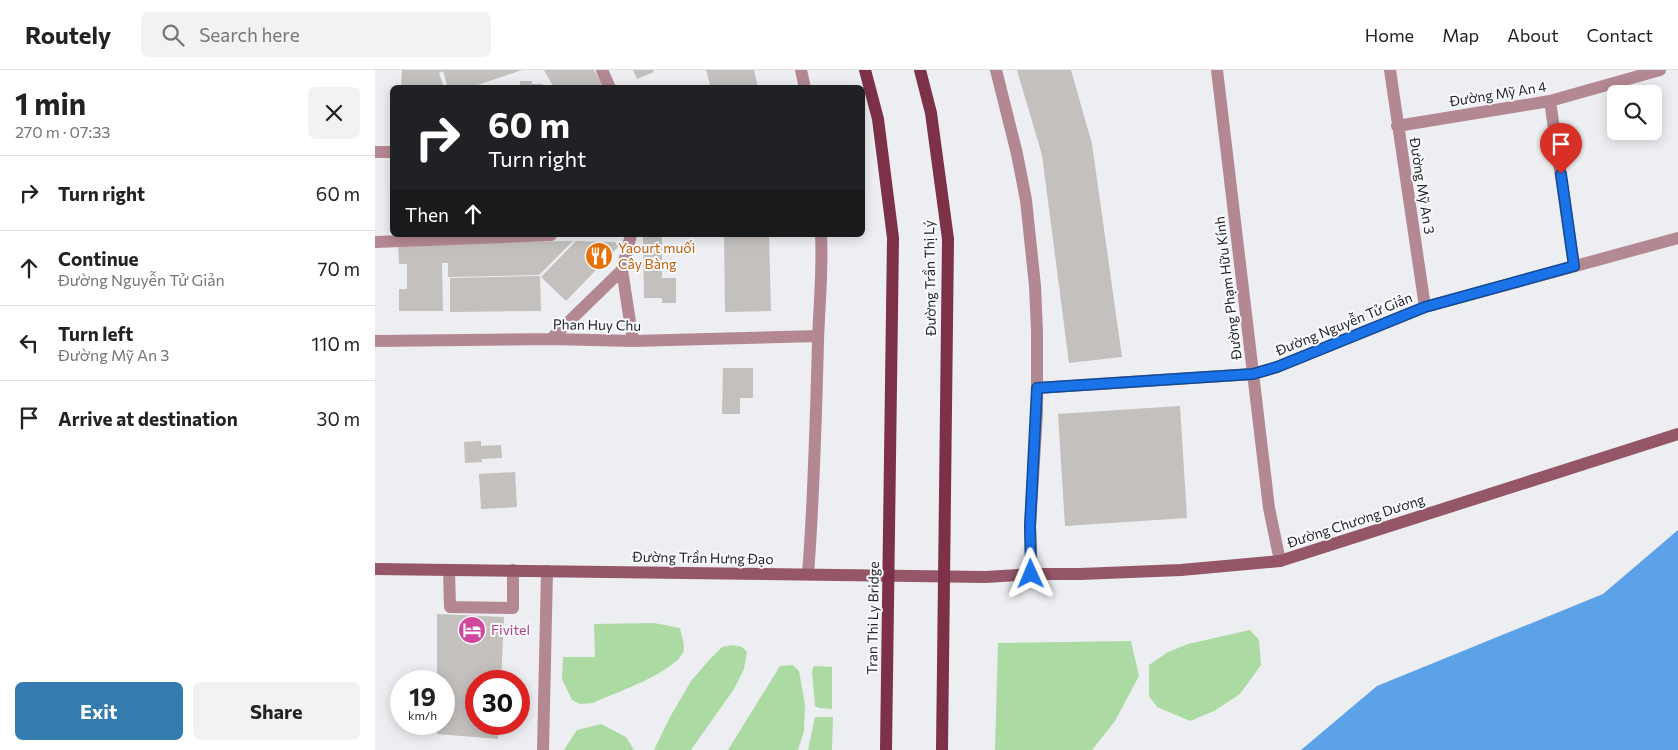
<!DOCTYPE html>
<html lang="en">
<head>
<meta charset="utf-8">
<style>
  :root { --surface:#fff; --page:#f2f2f2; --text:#222; --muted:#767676; --line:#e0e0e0; --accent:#347cb0 }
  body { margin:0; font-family:Commissioner,sans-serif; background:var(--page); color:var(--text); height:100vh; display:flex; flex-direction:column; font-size:19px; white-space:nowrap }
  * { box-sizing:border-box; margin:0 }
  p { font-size:16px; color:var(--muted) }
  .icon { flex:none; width:28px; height:28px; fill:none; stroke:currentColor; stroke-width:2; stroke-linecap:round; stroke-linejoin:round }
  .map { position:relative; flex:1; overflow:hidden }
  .panel { display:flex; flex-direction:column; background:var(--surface); width:375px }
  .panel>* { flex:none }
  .guide { position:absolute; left:15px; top:15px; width:475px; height:152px; border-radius:8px; box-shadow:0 2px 12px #0003; background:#202124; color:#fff; overflow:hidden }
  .controls { position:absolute; left:1232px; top:15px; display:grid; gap:10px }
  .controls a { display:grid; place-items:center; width:55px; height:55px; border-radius:8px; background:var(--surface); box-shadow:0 2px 12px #0003; font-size:25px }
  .speed { position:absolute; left:15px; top:600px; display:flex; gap:10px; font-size:25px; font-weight:700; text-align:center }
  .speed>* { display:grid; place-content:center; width:65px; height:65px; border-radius:50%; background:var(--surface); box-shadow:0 2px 12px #0003; line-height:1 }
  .speed small { font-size:12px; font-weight:400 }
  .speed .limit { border:8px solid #d22; background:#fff; color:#111 }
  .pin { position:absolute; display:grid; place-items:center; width:42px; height:42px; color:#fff; margin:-51px -21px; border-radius:50% 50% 50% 0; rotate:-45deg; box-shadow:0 0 5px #0007 }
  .pin .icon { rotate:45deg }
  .me { position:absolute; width:55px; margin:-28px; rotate:359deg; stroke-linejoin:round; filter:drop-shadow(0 0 4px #0008) }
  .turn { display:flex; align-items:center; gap:18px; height:105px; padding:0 15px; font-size:22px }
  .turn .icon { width:65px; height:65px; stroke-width:2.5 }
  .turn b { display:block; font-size:35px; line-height:42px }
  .then { display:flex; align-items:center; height:48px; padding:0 15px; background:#0003; gap:10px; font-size:19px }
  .round { display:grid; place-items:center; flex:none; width:52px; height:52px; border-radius:8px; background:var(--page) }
  .summary { display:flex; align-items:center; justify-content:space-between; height:85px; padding:0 15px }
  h1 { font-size:30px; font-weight:700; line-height:38px }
  .cta { display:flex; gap:10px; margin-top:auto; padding:10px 15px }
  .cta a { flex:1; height:58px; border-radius:8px; background:var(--accent); color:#fff; font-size:20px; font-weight:700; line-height:58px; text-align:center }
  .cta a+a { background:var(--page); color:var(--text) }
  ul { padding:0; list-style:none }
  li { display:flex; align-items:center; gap:15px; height:75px; padding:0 15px; border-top:1px solid var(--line) }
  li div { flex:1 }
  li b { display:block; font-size:19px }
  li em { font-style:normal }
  header { display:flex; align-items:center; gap:30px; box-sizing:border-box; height:70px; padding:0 25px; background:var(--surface); border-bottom:1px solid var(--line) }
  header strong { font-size:24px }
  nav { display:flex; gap:28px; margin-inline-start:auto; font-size:18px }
  .search { width:350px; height:45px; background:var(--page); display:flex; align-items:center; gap:12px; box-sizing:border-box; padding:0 18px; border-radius:8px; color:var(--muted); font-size:19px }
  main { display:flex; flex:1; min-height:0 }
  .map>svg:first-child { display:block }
  .green { fill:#acdaa3 }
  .water { fill:#5ca2e8 }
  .building { fill:#c3c0be }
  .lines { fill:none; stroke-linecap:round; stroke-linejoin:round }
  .lane { stroke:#b48892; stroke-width:12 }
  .street { stroke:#b48892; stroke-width:12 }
  .secondary { stroke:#955667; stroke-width:12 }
  .primary { stroke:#7c3148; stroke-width:12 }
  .route-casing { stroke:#114b97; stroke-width:12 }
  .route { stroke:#1a73e8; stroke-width:9 }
  .labels { text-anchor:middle; stroke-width:4; stroke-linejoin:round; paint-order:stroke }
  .street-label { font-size:14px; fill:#252627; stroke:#fafbff }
  .food-label { font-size:14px; fill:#c56008; stroke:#fafbff; text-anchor:start }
  .hotel-label { font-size:14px; fill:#b23c85; stroke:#fafbff; text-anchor:start }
</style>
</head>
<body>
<header>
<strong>Routely</strong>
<div class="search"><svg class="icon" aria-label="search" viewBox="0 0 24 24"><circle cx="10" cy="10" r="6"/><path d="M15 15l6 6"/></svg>Search here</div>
<nav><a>Home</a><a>Map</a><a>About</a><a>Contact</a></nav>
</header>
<main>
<section class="panel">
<div class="summary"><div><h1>1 min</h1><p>270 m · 07:33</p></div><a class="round"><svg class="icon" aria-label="close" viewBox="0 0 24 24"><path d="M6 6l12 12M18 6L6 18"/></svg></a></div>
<ul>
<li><svg class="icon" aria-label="right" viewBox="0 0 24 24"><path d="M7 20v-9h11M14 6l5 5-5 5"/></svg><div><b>Turn right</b></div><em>60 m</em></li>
<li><svg class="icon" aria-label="ahead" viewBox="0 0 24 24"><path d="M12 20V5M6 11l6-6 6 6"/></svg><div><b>Continue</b><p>Đường Nguyễn Tử Giản</p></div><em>70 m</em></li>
<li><svg class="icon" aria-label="left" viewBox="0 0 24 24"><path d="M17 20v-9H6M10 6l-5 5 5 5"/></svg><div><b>Turn left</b><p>Đường Mỹ An 3</p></div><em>110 m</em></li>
<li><svg class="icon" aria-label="arrive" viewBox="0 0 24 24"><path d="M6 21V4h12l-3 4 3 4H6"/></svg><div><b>Arrive at destination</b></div><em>30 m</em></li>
</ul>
<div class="cta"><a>Exit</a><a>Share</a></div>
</section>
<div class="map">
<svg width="1303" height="680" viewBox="0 0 1303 680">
  <rect width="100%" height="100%" fill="#edeef1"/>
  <path class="green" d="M279 553 305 558C306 564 309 572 309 578 308 600 237 624 218 633L205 634 197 630 187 609 188 587H220L219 554Z
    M875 560 884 570 886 595 865 624 839 641 815 651 782 637 774 626V595L793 582 813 574Z
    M756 571 764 606 740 651 717 680H620L623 573Z
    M358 575 367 577 372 582 369 599 359 619 316 680H279L295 647 316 611 335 589 347 577Z
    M418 595 424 601 430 634 429 661 423 680H353L405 596Z
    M439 596 457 597V639L444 638 440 636 437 601Z
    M440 647H458L457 680H433Z
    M226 654 251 667 259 680H189L202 660Z"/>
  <path class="water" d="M1303 460V680H926L1002 616 1228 524Z"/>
  <path class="building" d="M27 0H147L94 18H73L68 1 64 3 69 18H26Z
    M169 0H219L230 18H179Z
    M258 0H278L279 2 262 9Z
    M331 0H379L383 18H336Z
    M642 0H696L717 74 747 287 694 293 667 85Z
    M145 11H157V14H168V18H145Z
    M268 165H287V208H301V233H287V228H269Z
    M349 165H394L396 241 350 242Z
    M198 171 164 205 73 207V193H67L68 241H24V219H32V194H24L23 174Z
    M201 171 240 172 244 176 191 231 166 207Z
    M165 206 166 241 75 242V208Z
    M348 298H378V328H365V344H347Z
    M805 336 812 448 690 456 683 344Z
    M106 371V376L126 375 127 388 107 389V392L90 393 89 372Z
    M140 402 142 437 106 439 104 404Z
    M62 544 129 547 126 611H101V654H124L123 669 62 664V654H69V611H62Z"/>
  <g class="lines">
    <path class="lane" d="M74 500 75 537 138 538V500"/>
    <path class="street" d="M227 0 235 18
      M426 0 430 18
      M621 0 642 84 651 130 660 216 662 261V343L655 456 657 504
      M842 0 894 438 905 491
      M1015 0 1050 237
      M1175 31 1199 196
      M1022 56 1175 31 1285 0
      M0 82H18
      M256 165 247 200 258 271
      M0 172 176 165
      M176 269 247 200
      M0 271 176 269 258 271 443 266
      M662 318 878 304 902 297 1050 237 1303 168
      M433 504C439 427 441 349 443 272 444 236 448 201 446 165
      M168 680 172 501"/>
    <path class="secondary" d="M0 499 611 507 657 504H705L806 500 905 491 1303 364"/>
    <path class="primary" d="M490 0 503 49 518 168 511 680
      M545 0 556 43 573 169 567 680"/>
  </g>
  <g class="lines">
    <g class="route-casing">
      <path id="route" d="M656 504 655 456 662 318 878 304 902 297 1050 237 1199 196 1186 104"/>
    </g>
    <use href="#route" class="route"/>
  </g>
  <defs>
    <g id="restaurant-disc" transform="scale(1.4375)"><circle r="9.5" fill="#e8710a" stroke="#fafbff"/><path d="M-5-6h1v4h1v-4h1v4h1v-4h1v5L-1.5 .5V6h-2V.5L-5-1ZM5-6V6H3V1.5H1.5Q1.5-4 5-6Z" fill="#fff"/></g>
    <g id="hotel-disc" transform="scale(1.4375)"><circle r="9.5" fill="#d1479c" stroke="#fafbff"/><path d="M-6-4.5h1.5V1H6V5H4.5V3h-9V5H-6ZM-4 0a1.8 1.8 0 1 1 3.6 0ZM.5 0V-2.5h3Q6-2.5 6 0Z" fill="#fff"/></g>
  </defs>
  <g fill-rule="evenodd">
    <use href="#restaurant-disc" x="224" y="186"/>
    <use href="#hotel-disc" x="97" y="560"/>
  </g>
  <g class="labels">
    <g class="street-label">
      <text transform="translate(1123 24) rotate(-9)" y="5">Đường Mỹ An 4</text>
      <text transform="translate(1047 116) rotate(81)" y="5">Đường Mỹ An 3</text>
      <text transform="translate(555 208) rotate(-91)" y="5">Đường Trần Thị Lý</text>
      <text transform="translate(853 218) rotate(-97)" y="5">Đường Phạm Hữu Kính</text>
      <text transform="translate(969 254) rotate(-22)" y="5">Đường Nguyễn Tử Giản</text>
      <text transform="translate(222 255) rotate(1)" y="5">Phan Huy Chu</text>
      <text transform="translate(981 451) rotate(-18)" y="5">Đường Chương Dương</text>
      <text transform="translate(328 488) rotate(1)" y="5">Đường Trần Hưng Đạo</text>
      <text transform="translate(498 548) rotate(-89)" y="5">Tran Thi Ly Bridge</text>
    </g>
    <g class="food-label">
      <text x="243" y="183">Yaourt muối<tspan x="243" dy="16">Cây Bàng</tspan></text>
    </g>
    <g class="hotel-label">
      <text x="116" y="565">Fivitel</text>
    </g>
  </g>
</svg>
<div class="controls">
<a><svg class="icon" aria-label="search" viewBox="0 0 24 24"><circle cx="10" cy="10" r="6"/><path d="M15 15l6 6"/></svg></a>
</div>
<div class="speed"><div>19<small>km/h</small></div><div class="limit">30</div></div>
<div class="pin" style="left:1186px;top:104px;background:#d93025"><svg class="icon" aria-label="arrive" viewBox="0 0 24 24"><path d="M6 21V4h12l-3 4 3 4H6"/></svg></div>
<svg class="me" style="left:656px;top:504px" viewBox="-20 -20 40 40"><path d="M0-17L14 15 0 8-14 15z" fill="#1a73e8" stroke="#fff" stroke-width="4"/></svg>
<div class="guide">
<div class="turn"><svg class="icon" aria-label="right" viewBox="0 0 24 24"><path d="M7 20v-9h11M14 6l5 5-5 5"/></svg><div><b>60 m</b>Turn right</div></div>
<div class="then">Then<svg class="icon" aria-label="ahead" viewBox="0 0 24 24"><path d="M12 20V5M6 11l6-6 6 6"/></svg></div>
</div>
</div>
</main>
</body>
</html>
